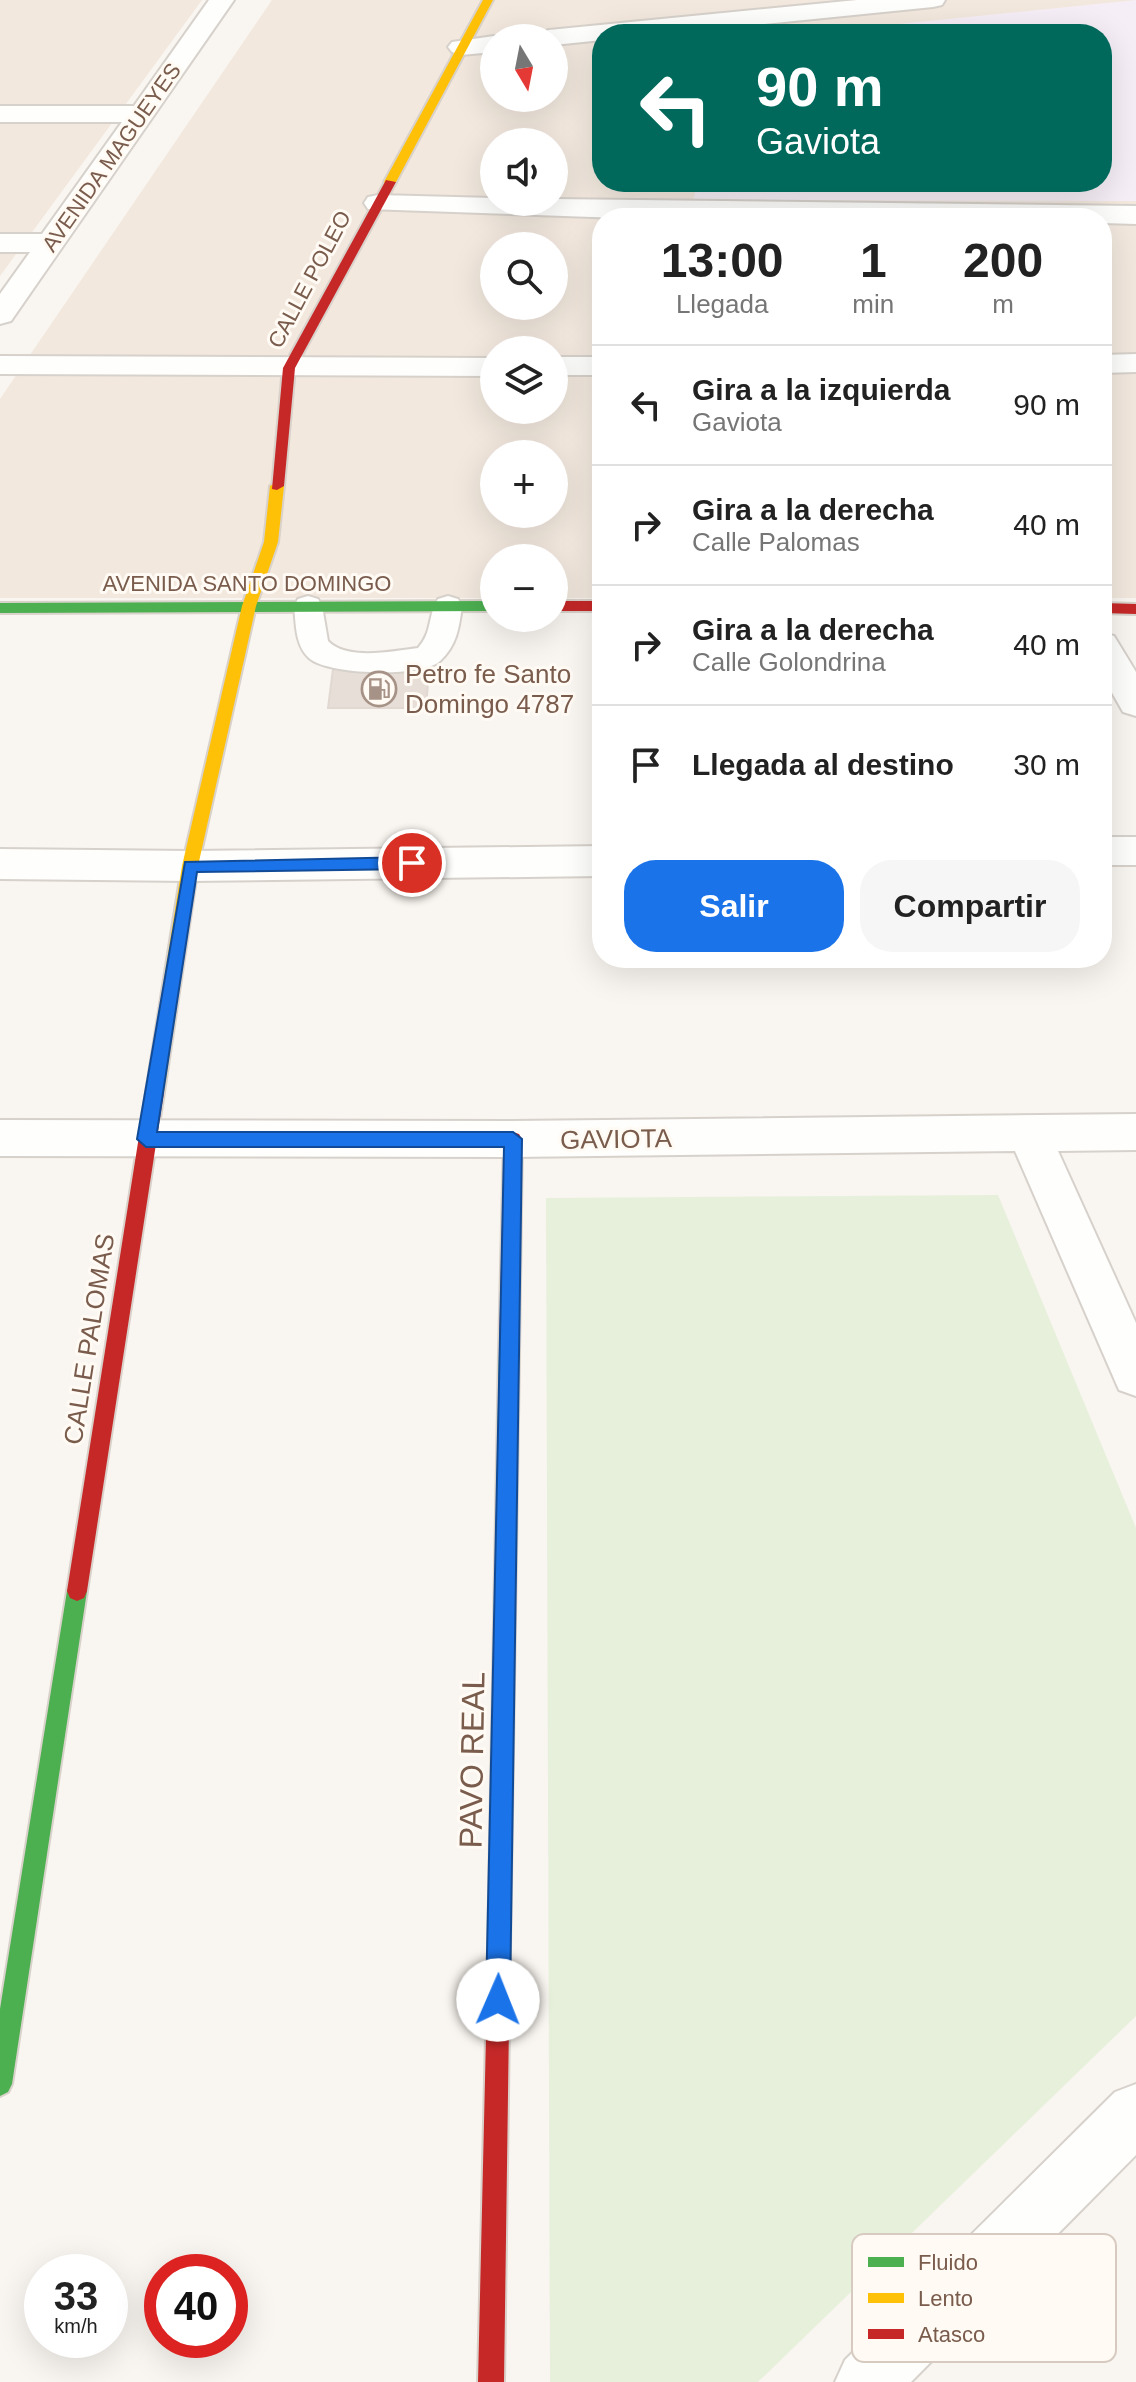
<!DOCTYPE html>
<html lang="es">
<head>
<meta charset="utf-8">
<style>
  :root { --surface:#fff; --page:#f6f6f6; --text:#222; --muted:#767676; --line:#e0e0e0; --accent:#1a73e8 }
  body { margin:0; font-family:Helvetica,sans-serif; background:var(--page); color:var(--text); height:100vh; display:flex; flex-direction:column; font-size:30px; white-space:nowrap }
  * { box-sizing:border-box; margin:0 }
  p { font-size:26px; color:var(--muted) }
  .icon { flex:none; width:44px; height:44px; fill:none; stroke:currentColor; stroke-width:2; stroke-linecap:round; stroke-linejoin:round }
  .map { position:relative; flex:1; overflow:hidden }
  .sheet { position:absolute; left:592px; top:208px; width:520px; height:760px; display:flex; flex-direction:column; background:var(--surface); border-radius:32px; box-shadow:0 8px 32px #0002 }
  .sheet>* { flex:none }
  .hud { position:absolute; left:592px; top:24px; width:520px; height:168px; border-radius:32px; box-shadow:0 8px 32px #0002; background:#00695c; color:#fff; overflow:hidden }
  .needle { width:52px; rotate:170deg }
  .controls { position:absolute; left:480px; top:24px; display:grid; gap:16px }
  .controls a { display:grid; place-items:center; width:88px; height:88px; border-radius:50%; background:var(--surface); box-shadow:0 8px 32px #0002; font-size:40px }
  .speed { position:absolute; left:24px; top:2254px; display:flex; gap:16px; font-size:40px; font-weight:700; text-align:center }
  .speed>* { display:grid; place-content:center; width:104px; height:104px; border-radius:50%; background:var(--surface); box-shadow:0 8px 32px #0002; line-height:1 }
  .speed small { font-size:20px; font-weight:400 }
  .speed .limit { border:12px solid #d22; background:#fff; color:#111 }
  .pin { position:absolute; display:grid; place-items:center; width:68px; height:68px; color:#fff; margin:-34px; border:4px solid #fff; border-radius:50%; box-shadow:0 2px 8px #0007 }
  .me { position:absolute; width:88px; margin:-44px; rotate:1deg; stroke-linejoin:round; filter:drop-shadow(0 0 6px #0008) }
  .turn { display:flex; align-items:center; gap:28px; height:168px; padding:0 32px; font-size:36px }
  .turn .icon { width:104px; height:104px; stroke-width:2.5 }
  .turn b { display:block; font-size:56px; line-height:68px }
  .eta { display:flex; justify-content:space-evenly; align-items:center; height:136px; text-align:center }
  .eta b { font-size:48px; font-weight:600; line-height:56px }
  .button { display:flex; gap:16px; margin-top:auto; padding:16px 32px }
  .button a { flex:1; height:92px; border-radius:32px; background:var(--accent); color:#fff; font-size:32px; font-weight:600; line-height:92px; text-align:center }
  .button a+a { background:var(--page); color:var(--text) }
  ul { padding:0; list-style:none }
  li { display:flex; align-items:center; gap:24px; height:120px; padding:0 32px; border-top:2px solid var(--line) }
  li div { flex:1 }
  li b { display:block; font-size:30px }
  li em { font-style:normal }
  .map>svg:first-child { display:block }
  .residential { fill:#f2e8de; fill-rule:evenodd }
  .education { fill:#f6eef6 }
  .green { fill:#e7f0db }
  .building { fill:#e6ded7; stroke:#e2d8d2; stroke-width:2 }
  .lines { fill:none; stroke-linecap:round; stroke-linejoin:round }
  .lane-casing { stroke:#d7d1cb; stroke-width:4 }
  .street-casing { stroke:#d7d1cb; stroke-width:4 }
  .fast-casing { stroke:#d9d2cb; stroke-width:4 }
  .slow-casing { stroke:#d9d2cb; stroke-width:4 }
  .jam-casing { stroke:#d9d2cb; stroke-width:4 }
  .lane { fill:#fefefd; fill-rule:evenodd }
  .street { fill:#fefefd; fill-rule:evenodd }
  .fast { fill:#4caf50; fill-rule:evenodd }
  .slow { fill:#ffc107; fill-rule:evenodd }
  .jam { fill:#c62828; fill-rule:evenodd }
  .route { fill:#1a73e8; stroke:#114b97; stroke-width:2 }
  .labels { text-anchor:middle; stroke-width:6; stroke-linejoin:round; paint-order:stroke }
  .far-street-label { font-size:22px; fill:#7a5c4d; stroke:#fffaf3 }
  .poi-label { font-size:26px; fill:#7a5c4d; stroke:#fffaf3; text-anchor:start }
  .street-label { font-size:26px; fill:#7a5c4d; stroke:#fffaf3 }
  .near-street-label { font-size:32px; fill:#7a5c4d; stroke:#fffaf3 }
  .key { fill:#fffaf3; stroke:#d7cbc1; stroke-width:2 }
  .key-label { font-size:22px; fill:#7a5c4d }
</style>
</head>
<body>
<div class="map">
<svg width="1136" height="2382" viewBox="0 0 1136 2382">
  <rect width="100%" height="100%" fill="#f9f5f0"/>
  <path class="residential" d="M0 0H202L0 276Z
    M272 0H1136V598H1102V218H602V598H554V558H494V598H0V399ZM602 34H1102V182H602ZM494 38H554V98H494ZM494 142H554V202H494ZM494 246H554V306H494ZM494 350H554V410H494ZM494 454H554V514H494Z"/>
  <path class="education" d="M1136 0V201L693 200 698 182H1102V34H800Z"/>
  <path class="green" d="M998 1195 1136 1528V2016L758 2382H550L546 1198Z"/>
  <path class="building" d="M333 669 429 670 426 708H328Z"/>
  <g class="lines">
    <g class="lane-casing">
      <path id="lane" d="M308 596 318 599 322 606 328 641C347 661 393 651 418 648 433 631 427 617 438 599L448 596 458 599 462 606C459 628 457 645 440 661 422 678 327 675 309 658 295 645 296 624 294 606L298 599Z"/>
    </g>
    <g class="street-casing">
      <path id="street" d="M209 0H234L11 321 0 324V294L30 252H0V234H42L122 122H0V106H134Z
        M857 0H945L942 5 933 7 666 34H602V40L554 45V38H536L540 33 549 30Z
        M494 36 501 38H494V52L461 55 452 52 448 47 452 42Z
        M378 195 494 198V202H554V199L1136 206V224L1102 223V218H620L368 209 364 203 368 197Z
        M1136 354V372L1102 373V355Z
        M0 356 494 358V376L0 374Z
        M554 357H602V375H554Z
        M1102 633 1114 636 1136 672V716L1123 712 1102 675Z
        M1102 837H1136V865H1102Z
        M602 846V876L190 881 0 879V849L190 851Z
        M1136 1114V1150L1058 1151 1136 1323V1396L1119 1390 1015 1151 513 1157 0 1156V1120L513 1121Z
        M1136 2084V2155L911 2382H835L845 2360 1115 2092Z"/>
    </g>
    <g class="fast-casing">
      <path id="fast" d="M494 601V611L0 613V603Z
        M509 1344 516 1347 519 1353 510 1950 507 1958 499 1961 491 1958 488 1950 499 1353 502 1347Z
        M77 1581 84 1584 87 1591 12 2084 8 2092 0 2096V2009L67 1591 70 1584Z"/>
    </g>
    <g class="slow-casing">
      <path id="slow" d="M483 0H493L396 182 386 184 384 182Z
        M277 482 284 486 278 542 256 606 198 866 164 1092 161 1097H149L146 1092 182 866 242 606 264 542 270 486Z"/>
    </g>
    <g class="jam-casing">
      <path id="jam" d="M386 180 396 182 295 368 284 486 277 490 272 489 283 368Z
        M554 601H602V611H554Z
        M1102 603 1136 604V614L1102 613Z
        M155 1085 161 1087 164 1092 87 1591 84 1598 77 1601 70 1598 67 1591 146 1092 149 1087Z
        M513 1132 519 1134 522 1139 519 1353 516 1359 509 1362 502 1359 499 1353 504 1139 507 1134Z
        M499 1939 507 1942 510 1950 504 2382H478L488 1950 491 1942Z"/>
    </g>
    <use href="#lane" class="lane"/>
    <use href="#street" class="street"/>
    <use href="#fast" class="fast"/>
    <use href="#slow" class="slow"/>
    <use href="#jam" class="jam"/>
  </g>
  <path class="route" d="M412 857 420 863 412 869 197 872 157 1132H513L522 1139 510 2000 506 2008 498 2011 489 2008 486 2000 504 1147H146L137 1139 185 862Z"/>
  <defs>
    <g id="fuel-ring" transform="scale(1.8)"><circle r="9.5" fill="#fffaf3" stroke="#a69286" stroke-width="1.5"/><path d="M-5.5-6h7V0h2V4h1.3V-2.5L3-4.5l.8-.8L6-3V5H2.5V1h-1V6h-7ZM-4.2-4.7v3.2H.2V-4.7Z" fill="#a69286"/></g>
  </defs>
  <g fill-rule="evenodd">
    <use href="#fuel-ring" x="379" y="689"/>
  </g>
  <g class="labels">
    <g class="far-street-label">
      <text transform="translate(111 157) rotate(-55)" y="8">AVENIDA MAGUEYES</text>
      <text transform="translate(309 279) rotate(-62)" y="8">CALLE POLEO</text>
      <text x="247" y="591">AVENIDA SANTO DOMINGO</text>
    </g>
    <g class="poi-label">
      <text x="405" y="683">Petro fe Santo<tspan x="405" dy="30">Domingo 4787</tspan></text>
    </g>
    <g class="street-label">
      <text transform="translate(616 1139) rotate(-1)" y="9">GAVIOTA</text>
      <text transform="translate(89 1339) rotate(-81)" y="9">CALLE PALOMAS</text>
    </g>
    <g class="near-street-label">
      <text transform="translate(472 1760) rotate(-89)" y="11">PAVO REAL</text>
    </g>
  </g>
  <rect x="852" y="2234" width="264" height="128" rx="12" class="key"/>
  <rect x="868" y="2257" width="36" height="10" fill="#4caf50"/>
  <rect x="868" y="2293" width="36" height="10" fill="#ffc107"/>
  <rect x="868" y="2329" width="36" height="10" fill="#c62828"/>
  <g class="key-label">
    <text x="918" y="2270">Fluido</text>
    <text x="918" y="2306">Lento</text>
    <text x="918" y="2342">Atasco</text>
  </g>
</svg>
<div class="controls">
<a><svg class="needle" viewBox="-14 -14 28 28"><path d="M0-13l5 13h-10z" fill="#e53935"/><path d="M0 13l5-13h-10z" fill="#767676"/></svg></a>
<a><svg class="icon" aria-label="sound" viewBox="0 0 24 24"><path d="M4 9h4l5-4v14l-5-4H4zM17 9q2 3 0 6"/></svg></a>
<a><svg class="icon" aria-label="search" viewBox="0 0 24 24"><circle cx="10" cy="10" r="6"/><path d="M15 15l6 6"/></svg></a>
<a><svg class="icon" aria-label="layers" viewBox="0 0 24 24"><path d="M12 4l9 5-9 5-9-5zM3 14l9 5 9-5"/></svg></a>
<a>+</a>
<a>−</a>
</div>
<div class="speed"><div>33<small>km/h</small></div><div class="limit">40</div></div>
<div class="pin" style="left:412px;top:863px;background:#d93025"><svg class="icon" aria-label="arrive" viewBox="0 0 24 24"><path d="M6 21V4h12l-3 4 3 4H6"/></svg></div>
<svg class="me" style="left:498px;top:2000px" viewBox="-20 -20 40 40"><circle r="19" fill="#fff"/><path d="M0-13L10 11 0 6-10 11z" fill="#1a73e8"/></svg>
<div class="hud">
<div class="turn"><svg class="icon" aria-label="left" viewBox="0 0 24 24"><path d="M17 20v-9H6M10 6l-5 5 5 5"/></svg><div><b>90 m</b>Gaviota</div></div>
</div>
<section class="sheet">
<div class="eta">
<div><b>13:00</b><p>Llegada</p></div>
<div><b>1</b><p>min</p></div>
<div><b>200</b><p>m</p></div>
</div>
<ul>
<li><svg class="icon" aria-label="left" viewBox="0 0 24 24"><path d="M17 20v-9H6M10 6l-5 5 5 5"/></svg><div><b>Gira a la izquierda</b><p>Gaviota</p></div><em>90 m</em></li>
<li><svg class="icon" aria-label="right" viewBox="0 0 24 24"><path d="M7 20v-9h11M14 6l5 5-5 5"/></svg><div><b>Gira a la derecha</b><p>Calle Palomas</p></div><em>40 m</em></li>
<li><svg class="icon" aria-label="right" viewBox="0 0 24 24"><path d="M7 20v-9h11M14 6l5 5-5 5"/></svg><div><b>Gira a la derecha</b><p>Calle Golondrina</p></div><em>40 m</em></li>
<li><svg class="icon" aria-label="arrive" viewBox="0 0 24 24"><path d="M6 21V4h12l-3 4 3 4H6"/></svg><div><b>Llegada al destino</b></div><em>30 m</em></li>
</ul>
<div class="button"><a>Salir</a><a>Compartir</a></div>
</section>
</div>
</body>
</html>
